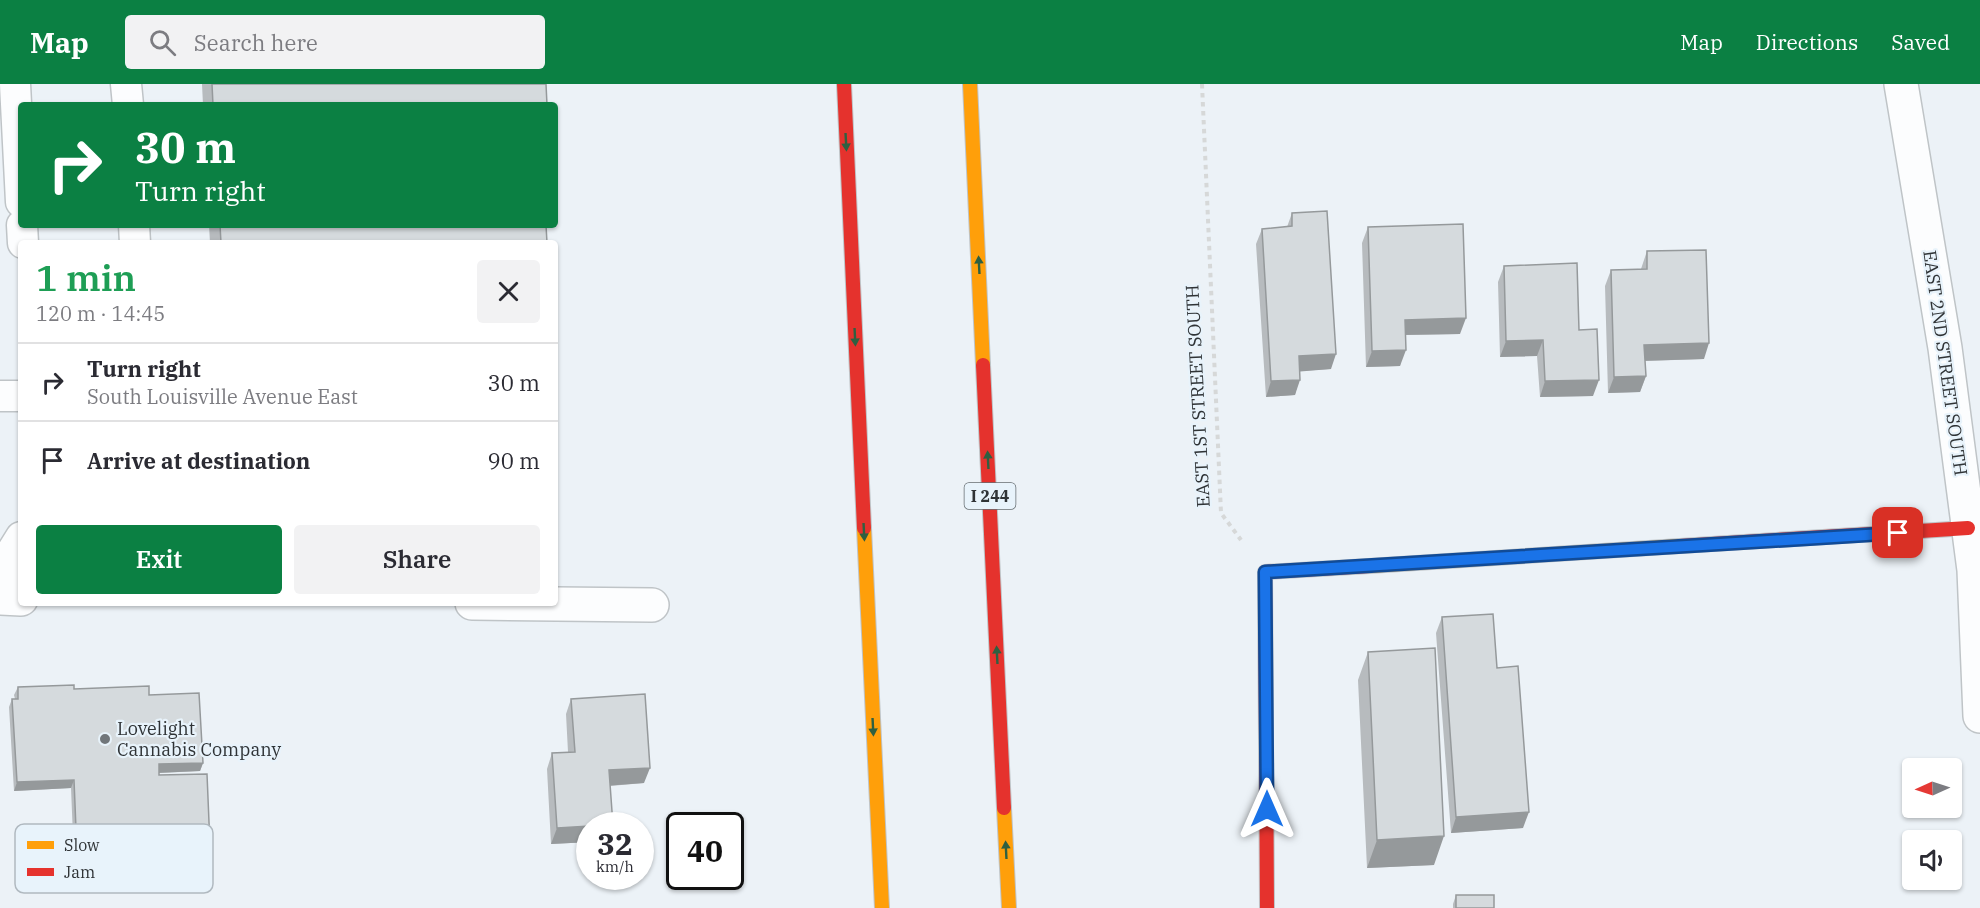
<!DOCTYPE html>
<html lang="en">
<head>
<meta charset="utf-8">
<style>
  :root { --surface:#fff; --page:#f2f2f3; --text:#2b2b33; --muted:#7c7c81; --line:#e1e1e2; --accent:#0b8043 }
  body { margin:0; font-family:"IBM Plex Serif",serif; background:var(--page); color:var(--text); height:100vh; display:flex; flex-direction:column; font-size:22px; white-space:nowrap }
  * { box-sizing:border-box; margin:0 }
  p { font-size:20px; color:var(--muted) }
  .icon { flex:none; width:33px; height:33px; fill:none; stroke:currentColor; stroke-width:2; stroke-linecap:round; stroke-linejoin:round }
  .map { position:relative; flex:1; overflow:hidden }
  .panel { position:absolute; left:18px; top:156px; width:540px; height:366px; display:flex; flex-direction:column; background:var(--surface); border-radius:6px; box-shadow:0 2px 4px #0004 }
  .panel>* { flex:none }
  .hud { position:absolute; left:18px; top:18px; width:540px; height:126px; border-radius:6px; box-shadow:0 2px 4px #0004; background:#0b8043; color:#fff; overflow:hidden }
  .needle { width:39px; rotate:267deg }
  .buttons { position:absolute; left:1902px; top:674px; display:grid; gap:12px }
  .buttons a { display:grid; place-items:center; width:60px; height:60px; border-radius:6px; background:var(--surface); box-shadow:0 2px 4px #0004; font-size:30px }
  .speed { position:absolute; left:576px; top:728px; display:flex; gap:12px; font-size:30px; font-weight:700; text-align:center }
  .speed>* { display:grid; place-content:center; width:78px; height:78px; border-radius:50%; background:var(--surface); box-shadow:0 2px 4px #0004; line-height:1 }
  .speed small { font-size:15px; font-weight:400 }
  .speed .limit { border:3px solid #111; border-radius:9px; background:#fff; color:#111 }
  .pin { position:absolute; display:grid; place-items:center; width:51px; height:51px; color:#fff; margin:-26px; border-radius:12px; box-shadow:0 3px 9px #0006 }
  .me { position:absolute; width:66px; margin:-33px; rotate:0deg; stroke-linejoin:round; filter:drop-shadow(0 0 4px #0008) }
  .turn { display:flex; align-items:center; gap:21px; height:126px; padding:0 18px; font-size:27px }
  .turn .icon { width:78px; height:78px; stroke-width:2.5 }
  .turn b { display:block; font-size:42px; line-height:51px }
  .round { display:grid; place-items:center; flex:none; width:63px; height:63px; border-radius:6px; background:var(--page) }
  .summary { display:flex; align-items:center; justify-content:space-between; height:102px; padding:0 18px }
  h1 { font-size:36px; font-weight:600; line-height:45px; color:#1e9e55 }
  .button { display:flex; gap:12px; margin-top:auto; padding:12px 18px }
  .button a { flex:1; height:69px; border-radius:6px; background:var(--accent); color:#fff; font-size:24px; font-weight:600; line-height:69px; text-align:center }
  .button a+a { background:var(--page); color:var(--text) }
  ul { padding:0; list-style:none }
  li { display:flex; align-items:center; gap:18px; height:78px; padding:0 18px; border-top:2px solid var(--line) }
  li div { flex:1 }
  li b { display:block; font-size:22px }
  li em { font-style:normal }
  header { display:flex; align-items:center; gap:36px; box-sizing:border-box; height:84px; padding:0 30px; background:var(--accent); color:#fff }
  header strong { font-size:28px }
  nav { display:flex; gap:33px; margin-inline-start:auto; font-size:21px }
  .search { width:420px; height:54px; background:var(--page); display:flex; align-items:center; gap:15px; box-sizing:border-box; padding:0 21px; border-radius:6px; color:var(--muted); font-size:22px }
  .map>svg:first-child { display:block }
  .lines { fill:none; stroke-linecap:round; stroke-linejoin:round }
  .lane-casing { stroke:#bfc4c7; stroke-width:33 }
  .street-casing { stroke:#bfc4c7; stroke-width:36 }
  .slow-casing { stroke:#bfc4c7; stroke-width:16 }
  .jam-casing { stroke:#bfc4c7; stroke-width:16 }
  .path { stroke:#d6d8d8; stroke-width:4; stroke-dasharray:4.5 4.5; stroke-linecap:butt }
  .lane { stroke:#fcfdfe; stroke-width:30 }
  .street { stroke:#fcfdfe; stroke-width:33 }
  .slow { stroke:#ff9f0a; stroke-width:14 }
  .jam { stroke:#e5322d; stroke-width:14 }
  .wall { fill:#b7bbbe }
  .shaded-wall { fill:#95999b }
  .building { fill:#d5dadd; stroke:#95999b; stroke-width:1.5 }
  .oneway { fill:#2f6041 }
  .route-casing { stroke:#114b97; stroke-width:15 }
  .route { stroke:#1a73e8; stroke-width:10 }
  .poi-dot { fill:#71767a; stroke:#e8f3fb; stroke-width:2 }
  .labels { text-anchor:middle; stroke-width:4.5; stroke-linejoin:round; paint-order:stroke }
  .shield { fill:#e8f3fb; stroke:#666d71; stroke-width:1.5 }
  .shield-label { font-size:16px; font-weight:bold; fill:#2f3336 }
  .street-label { font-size:18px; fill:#2f3336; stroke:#e8f3fb }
  .poi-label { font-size:18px; fill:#2f3336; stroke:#e8f3fb; text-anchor:start }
  .key { fill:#e8f3fb; stroke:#b0b9c0; stroke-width:1.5 }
  .key-label { font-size:16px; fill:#2f3336 }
</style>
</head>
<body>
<header>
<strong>Map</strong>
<div class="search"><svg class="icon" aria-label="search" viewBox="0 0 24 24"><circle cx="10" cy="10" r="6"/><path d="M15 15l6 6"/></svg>Search here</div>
<nav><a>Map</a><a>Directions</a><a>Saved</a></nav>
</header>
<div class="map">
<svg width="1980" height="824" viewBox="0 0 1980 824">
  <rect width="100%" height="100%" fill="#ecf2f7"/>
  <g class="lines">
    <g class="lane-casing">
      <path id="lane" d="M15 0 21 118
        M126 0 128 21
        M22 141 23 159
        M134 141 135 159
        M0 312H21
        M10 515 11 469 21 453"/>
    </g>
    <g class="street-casing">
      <path id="street" d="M1901 0 1945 264 1974 486 1980 632
        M0 514 21 515
        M472 519 652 521"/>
    </g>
    <g class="slow-casing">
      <path id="slow" d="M970 0 983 281
        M864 444 882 824
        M1369 482 1680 462
        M1004 724 1009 824"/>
    </g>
    <g class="jam-casing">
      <path id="jam" d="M844 0 864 444
        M983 281 1004 724
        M1680 462 1968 444
        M1267 824 1265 488 1369 482"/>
    </g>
    <path class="path" d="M1202 0 1221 429 1241 456"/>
    <use href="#lane" class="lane"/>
    <use href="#street" class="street"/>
    <use href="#slow" class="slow"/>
    <use href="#jam" class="jam"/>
  </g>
  <path class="wall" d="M202 0H546L547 21H203Z
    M1292 129 1331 285 1300 287 1295 311 1266 313 1256 160 1262 145 1287 143Z
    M209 141H546L547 159H210Z
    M1368 143 1460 250 1406 251 1400 282 1366 283 1362 159Z
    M1647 167 1704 275 1645 277 1646 292 1640 308 1608 309 1605 202 1611 186 1641 185Z
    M1504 182 1593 312 1540 313 1537 272 1500 273 1498 198Z
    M1442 533 1497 584 1523 744 1451 749 1436 549Z
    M1368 568 1434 781 1367 784 1358 596Z
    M18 603 74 605 149 611 203 679 200 687 159 689V691L210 762 207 771 74 777 71 704 14 707 9 623 12 615H15L14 611Z
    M571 615 644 699 610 702 590 741V758L551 760 547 685 552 669 568 668 566 630Z
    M1456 811 1494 824H1453V820Z"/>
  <path class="shaded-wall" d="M1466 234 1460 250 1399 251 1405 236Z
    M1543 256 1537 272 1500 273 1506 257Z
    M1709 259 1704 275 1638 277 1644 261Z
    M1406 266 1400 282 1366 283 1372 267Z
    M1336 270 1331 285 1294 288 1299 272Z
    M1646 292 1640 308 1608 309 1614 293Z
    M1300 296 1295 311 1266 313 1271 297Z
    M1599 296 1593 312 1540 313 1545 297Z
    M203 679 200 687 155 689 159 680Z
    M650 684 644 699 604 702 609 686Z
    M74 696 71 704 14 707 17 698Z
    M1529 728 1523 744 1451 749 1456 733Z
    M590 742V758L551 760 557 744Z
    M1444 752 1434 781 1367 784 1377 756Z
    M210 762 207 771 74 777 77 769Z"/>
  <path class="building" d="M212 0H546L547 21H213Z
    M1327 127 1336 270 1299 272 1300 296 1271 297 1262 145 1292 142V129Z
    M1463 140 1466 234 1405 236 1406 266 1372 267 1368 143Z
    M220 141H546L547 159H221Z
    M1706 166 1709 259 1644 261 1646 292 1614 293 1611 186 1647 185V167Z
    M1577 179 1579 246 1597 245 1599 296 1545 297 1543 256 1506 257 1504 182Z
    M1493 530 1497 584 1518 582 1529 728 1456 733 1442 533Z
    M1435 564 1444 752 1377 756 1368 568Z
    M74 601V605L149 602V611L199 609 203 679 159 680V691L207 690 210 762 77 769 74 696 17 698 12 615H18V603Z
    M645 610 650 684 609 686 613 741H590V742L557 744 552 669 575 668 571 615Z
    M1456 811H1494V824H1456Z"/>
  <defs><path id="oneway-solid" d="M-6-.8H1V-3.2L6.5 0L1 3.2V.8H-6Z" transform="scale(1.5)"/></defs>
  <g class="oneway">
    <use href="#oneway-solid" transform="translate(846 58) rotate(87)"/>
    <use href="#oneway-solid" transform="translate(979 181) rotate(-93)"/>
    <use href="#oneway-solid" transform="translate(855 253) rotate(87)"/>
    <use href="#oneway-solid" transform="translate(988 376) rotate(-93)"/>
    <use href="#oneway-solid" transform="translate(864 448) rotate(87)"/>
    <use href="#oneway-solid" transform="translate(997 571) rotate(-93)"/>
    <use href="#oneway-solid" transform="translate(873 643) rotate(87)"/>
    <use href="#oneway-solid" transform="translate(1006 766) rotate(-93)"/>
  </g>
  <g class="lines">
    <g class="route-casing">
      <path id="route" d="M1267 725 1265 488 1898 449"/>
    </g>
    <use href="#route" class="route"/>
  </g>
  <circle class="poi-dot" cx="105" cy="655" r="6"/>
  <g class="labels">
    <rect class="shield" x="964.5" y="399" width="51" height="26" rx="4.5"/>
    <g class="shield-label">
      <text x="990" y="418">I 244</text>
    </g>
    <g class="street-label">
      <text transform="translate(1945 279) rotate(82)" y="6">EAST 2ND STREET SOUTH</text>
      <text transform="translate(1198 312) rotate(-93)" y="6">EAST 1ST STREET SOUTH</text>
    </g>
    <g class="poi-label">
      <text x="117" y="651">Lovelight<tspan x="117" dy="21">Cannabis Company</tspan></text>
    </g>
  </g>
  <rect x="15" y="740" width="198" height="69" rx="9" class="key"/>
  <rect x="27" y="757" width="27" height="8" fill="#ff9f0a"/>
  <rect x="27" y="784" width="27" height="8" fill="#e5322d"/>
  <g class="key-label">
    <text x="64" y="767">Slow</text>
    <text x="64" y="794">Jam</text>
  </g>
</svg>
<div class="buttons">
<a><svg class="needle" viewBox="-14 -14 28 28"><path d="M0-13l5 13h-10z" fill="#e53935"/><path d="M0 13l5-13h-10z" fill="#7c7c81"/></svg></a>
<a><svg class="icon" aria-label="sound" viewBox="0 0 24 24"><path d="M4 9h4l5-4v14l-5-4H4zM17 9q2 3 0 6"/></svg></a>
</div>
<div class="speed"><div>32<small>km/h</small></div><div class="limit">40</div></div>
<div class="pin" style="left:1898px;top:449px;background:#d93025"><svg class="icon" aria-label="arrive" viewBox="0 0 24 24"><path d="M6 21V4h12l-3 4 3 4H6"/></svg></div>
<svg class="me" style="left:1267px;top:725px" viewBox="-20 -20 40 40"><path d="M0-17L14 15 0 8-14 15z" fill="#1a73e8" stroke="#fff" stroke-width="4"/></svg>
<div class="hud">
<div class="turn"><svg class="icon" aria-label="right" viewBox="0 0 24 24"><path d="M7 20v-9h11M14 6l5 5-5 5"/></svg><div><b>30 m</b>Turn right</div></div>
</div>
<section class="panel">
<div class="summary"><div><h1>1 min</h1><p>120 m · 14:45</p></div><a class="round"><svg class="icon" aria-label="close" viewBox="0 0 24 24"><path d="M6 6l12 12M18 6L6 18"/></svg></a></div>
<ul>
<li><svg class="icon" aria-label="right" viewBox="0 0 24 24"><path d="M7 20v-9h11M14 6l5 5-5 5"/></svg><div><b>Turn right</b><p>South Louisville Avenue East</p></div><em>30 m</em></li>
<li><svg class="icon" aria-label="arrive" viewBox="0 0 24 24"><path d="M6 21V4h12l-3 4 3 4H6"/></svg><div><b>Arrive at destination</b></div><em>90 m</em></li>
</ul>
<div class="button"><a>Exit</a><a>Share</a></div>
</section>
</div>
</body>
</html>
